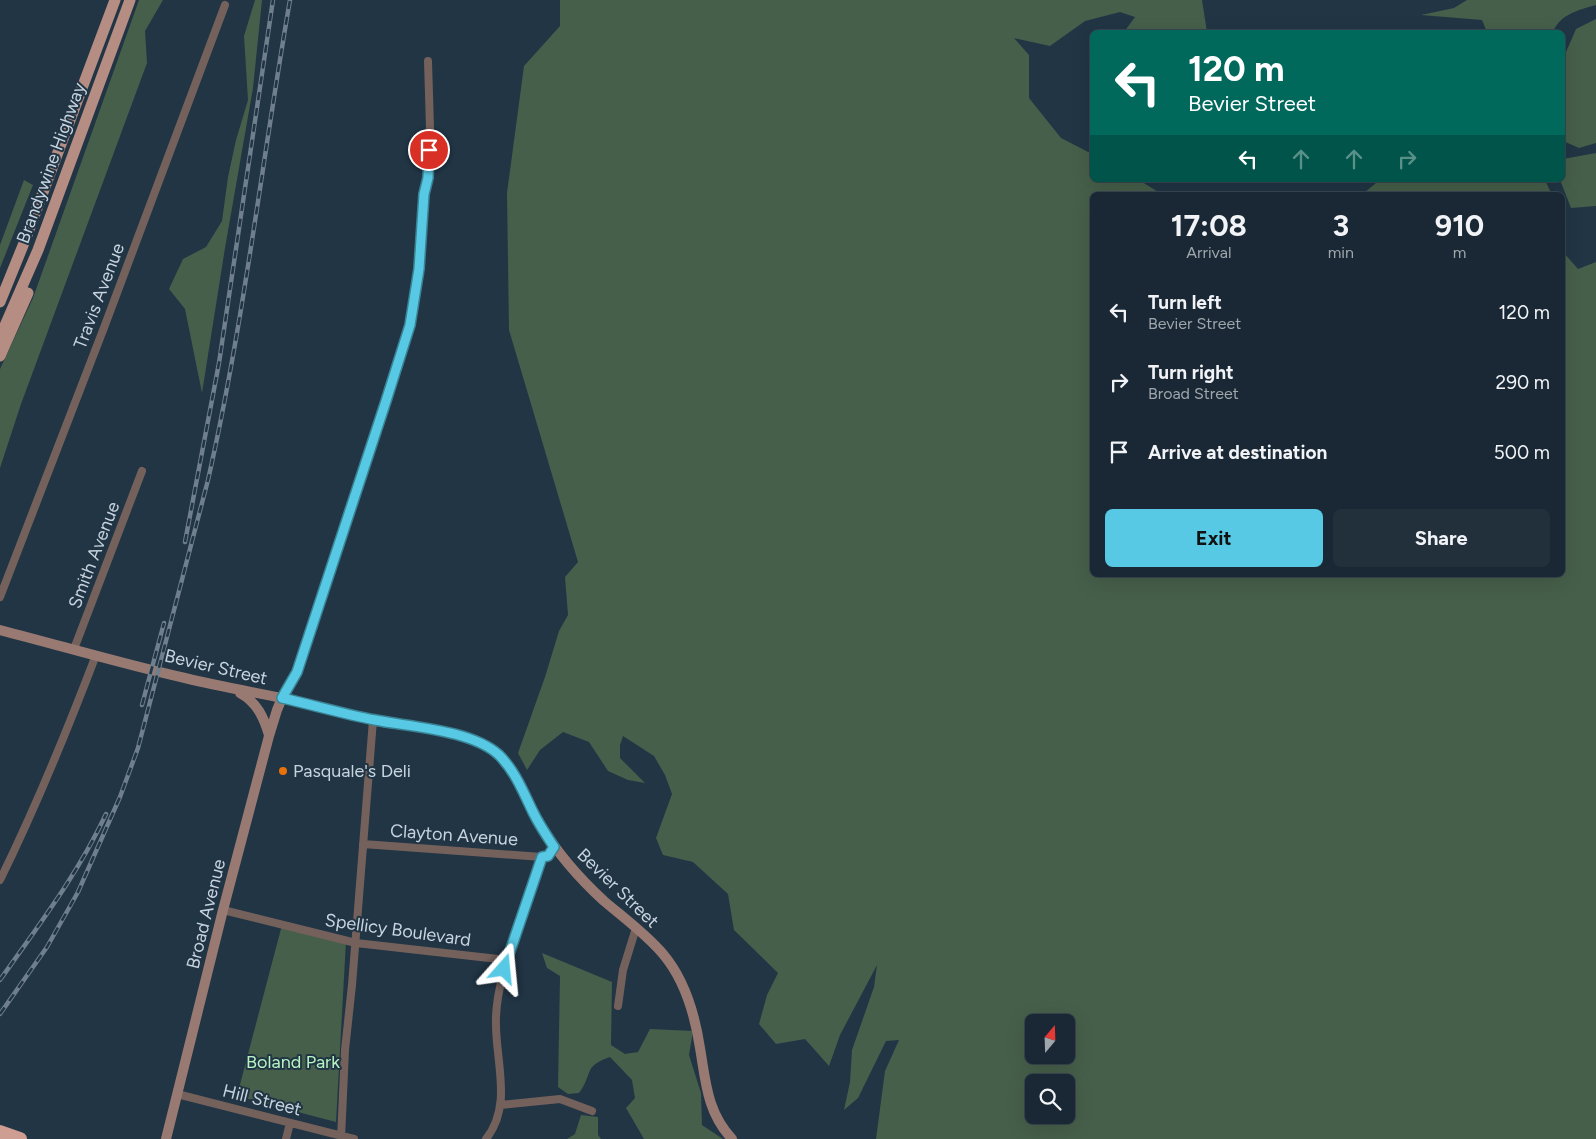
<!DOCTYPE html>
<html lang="en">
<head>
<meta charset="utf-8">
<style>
  :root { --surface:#192834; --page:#22303c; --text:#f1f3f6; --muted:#9fa6ac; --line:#37444f; --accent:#58c9e4 }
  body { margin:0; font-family:Figtree,sans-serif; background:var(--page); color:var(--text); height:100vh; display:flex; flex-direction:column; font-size:19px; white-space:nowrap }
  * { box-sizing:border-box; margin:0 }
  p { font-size:16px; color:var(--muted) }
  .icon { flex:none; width:28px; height:28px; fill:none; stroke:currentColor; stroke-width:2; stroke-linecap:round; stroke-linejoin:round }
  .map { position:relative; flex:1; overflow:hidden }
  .drawer { position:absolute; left:1090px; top:192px; width:475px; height:385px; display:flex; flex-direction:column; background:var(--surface); border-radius:8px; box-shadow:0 5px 20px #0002,0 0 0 1px var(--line) }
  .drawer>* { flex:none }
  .banner { position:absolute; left:1090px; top:30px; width:475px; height:152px; border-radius:8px; box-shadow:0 5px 20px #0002,0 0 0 1px var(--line); background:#00695c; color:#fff; overflow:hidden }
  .needle { width:32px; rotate:19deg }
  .tools { position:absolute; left:1025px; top:1014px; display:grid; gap:10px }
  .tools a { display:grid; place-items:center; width:50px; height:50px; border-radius:8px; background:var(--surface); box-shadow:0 5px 20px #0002,0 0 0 1px var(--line); font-size:25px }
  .pin { position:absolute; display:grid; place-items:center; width:42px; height:42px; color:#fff; margin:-21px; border:2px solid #fff; border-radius:50%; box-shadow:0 1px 5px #0007 }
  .me { position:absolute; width:55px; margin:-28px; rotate:18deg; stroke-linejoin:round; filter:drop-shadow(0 0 4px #0008) }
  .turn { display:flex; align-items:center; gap:18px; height:105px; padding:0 15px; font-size:22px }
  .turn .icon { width:65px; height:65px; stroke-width:2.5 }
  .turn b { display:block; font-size:35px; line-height:42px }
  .lanes { display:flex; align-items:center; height:48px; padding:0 15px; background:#0003; justify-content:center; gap:25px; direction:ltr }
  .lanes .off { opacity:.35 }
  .eta { display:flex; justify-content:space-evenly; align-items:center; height:85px; text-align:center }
  .eta b { font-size:30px; font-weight:700; line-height:35px }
  .action { display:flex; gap:10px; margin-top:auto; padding:10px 15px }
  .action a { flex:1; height:58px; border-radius:8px; background:var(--accent); color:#111; font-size:20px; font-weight:700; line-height:58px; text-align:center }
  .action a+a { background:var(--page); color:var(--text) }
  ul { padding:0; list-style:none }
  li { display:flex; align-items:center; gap:15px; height:70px; padding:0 15px }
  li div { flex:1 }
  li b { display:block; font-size:19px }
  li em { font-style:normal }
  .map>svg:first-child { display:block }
  .green { fill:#465f4a; fill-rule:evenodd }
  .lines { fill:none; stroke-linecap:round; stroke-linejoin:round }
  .street { stroke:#75615c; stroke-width:8 }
  .secondary { stroke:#997a72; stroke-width:10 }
  .primary { stroke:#b68d82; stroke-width:11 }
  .highway { stroke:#cf9e92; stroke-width:14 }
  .rail-casing { stroke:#6f7f8d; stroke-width:4.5 }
  .rail { stroke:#213545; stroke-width:2.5; stroke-dasharray:8; stroke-linecap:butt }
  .route-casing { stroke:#398394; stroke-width:12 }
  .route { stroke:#58c9e4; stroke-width:9 }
  .food-dot { fill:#e8710a; stroke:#213545; stroke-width:2 }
  .labels { text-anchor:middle; stroke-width:4; stroke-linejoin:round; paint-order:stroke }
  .street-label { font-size:18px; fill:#c7d3de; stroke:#213545 }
  .poi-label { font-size:18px; fill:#c7d3de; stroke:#213545; text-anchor:start }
  .park-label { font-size:18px; fill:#b7f4c2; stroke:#213545 }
</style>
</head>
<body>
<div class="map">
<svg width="1596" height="1139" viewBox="0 0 1596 1139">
  <rect width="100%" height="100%" fill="#213545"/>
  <path class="green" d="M139 0H163L145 31 147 63 21 404 0 468V369L33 298Z
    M255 0H262L253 88 225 248 202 393 185 309 169 289 183 259 206 247 222 221 228 177 236 140 248 100 244 36Z
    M560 0H1202L1207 32H1124L1135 17 1120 12 1085 21 1050 46 1014 38 1029 55V98L1061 138 1092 154V180H1139L1163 195H1092V575H1562L1563 254 1564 253 1578 269 1596 262V1139H876L885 1071 899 1040 886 1041 858 1098 844 1110 850 1082 852 1050 874 987 877 965 840 1035 829 1066 805 1039 776 1044 759 1024 767 995 778 973 734 930 728 894 693 862 663 855 656 838 672 794 665 775 654 756 623 736 620 745V758L645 783 628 780 608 771 589 742 563 732 540 750 527 770 518 753 545 677 559 631 568 615 565 577 578 562 509 330 507 193 524 66 560 26ZM1034 1022H1066V1055H1034ZM1034 1082H1066V1115H1034Z
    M1467 0H1596V5C1579 10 1560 14 1553 32H1487L1482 20 1421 15 1454 8Z
    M1596 19V143L1579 148 1563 141V59L1576 29Z
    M1596 153V206L1571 208 1560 180H1562L1563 159Z
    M24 180 33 185 0 268V245Z
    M1375 180H1545L1552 195H1367L1365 192 1376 183Z
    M282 925 346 941 336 1122 237 1096Z
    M542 953 612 982 611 1045 625 1054 638 1052 650 1029 693 1031 689 1055 701 1093 702 1125 723 1139H644L626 1108 635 1098 632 1080 610 1057C582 1067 594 1073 579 1093L568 1094 558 1087 560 976 547 968Z
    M581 1115 598 1117V1135L601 1139H567L575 1134Z"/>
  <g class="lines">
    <path class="street" d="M0 597 105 325 225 5
      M74 649 142 471
      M282 698 297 672 387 401 410 325 419 269 424 194 427 178 430 128 428 61
      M363 844 542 857
      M0 880C36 807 67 731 96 655
      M223 910 356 943 507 960
      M618 1006 623 970 636 928
      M177 1094 354 1139
      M501 1105 560 1099 592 1111
      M286 1139 290 1123
      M341 1139 345 1050 352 985 373 720
      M486 1139C514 1104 494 1058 496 1017 497 988 507 960 517 933 525 907 534 882 542 857L548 856 555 847"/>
    <path class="secondary" d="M0 630C62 646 123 664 185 678 222 687 259 693 296 701 321 707 347 714 372 720 412 728 461 727 495 752 518 769 526 802 541 826 558 854 580 879 604 901 624 918 646 934 663 954 685 980 695 1015 700 1048 706 1083 707 1112 732 1139
      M240 693C257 702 264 718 269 735
      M166 1139 223 910 269 736 277 710 282 698"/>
    <path class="primary" d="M0 302 24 243 115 0
      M0 337 38 250 130 0
      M0 356 28 293"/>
    <path class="highway" d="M0 1132 20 1139"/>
    <g class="rail-casing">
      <path id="rail" d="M185 542 219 363 273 0
        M142 705 164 623
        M0 980C38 926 78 874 106 814
        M0 1014 47 947 78 892 120 797 138 748 208 480C244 322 262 160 290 0"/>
    </g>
    <use href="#rail" class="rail"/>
  </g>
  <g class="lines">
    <g class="route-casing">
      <path id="route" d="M429 150 428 178 424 194 419 269 410 325 386 401 297 672 282 698C313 705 344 714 375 720 411 727 472 730 499 755 516 772 524 794 534 814 540 826 547 836 554 847L548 856 542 857 504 969"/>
    </g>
    <use href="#route" class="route"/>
  </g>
  <circle class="food-dot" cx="283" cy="771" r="5"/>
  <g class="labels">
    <g class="street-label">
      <text transform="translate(51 163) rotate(-70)" y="6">Brandywine Highway</text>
      <text transform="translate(99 296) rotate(-69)" y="6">Travis Avenue</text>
      <text transform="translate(94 555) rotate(-69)" y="6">Smith Avenue</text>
      <text transform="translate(216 667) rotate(13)" y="6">Bevier Street</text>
      <text transform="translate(454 835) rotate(4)" y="6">Clayton Avenue</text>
      <text transform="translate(618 888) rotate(44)" y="6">Bevier Street</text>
      <text transform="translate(206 914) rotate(-76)" y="6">Broad Avenue</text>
      <text transform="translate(398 930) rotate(8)" y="6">Spellicy Boulevard</text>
      <text transform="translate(262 1100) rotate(14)" y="6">Hill Street</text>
    </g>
    <g class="poi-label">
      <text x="293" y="777">Pasquale's Deli</text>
    </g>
    <g class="park-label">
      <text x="293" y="1068">Boland Park</text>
    </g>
  </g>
</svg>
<div class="tools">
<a><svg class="needle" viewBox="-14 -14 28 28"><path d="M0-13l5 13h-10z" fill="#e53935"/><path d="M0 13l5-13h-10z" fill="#9fa6ac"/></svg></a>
<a><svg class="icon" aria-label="search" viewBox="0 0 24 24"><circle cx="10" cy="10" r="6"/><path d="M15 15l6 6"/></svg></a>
</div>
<div class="pin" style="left:429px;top:150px;background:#d93025"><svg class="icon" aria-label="arrive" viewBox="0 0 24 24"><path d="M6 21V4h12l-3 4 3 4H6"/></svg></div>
<svg class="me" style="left:504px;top:969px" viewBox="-20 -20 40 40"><path d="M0-17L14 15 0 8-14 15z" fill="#58c9e4" stroke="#fff" stroke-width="4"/></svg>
<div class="banner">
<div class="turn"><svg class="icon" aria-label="left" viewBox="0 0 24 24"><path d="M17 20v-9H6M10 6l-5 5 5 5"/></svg><div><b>120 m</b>Bevier Street</div></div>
<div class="lanes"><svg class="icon" aria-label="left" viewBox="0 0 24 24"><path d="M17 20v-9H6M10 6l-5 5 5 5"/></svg><svg class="icon off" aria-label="ahead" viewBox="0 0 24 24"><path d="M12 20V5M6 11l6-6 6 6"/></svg><svg class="icon off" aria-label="ahead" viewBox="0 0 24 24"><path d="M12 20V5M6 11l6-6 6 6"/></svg><svg class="icon off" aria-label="right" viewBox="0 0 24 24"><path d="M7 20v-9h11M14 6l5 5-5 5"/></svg></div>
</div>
<section class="drawer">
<div class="eta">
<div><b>17:08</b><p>Arrival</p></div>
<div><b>3</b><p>min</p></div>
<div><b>910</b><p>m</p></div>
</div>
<ul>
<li><svg class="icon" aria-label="left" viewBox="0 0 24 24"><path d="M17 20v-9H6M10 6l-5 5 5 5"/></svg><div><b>Turn left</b><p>Bevier Street</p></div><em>120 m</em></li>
<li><svg class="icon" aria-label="right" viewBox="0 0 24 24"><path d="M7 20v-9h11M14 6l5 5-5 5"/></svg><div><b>Turn right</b><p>Broad Street</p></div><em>290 m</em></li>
<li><svg class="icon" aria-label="arrive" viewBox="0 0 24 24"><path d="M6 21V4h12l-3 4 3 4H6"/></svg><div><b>Arrive at destination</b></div><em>500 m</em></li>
</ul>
<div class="action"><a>Exit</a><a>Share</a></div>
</section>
</div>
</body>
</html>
